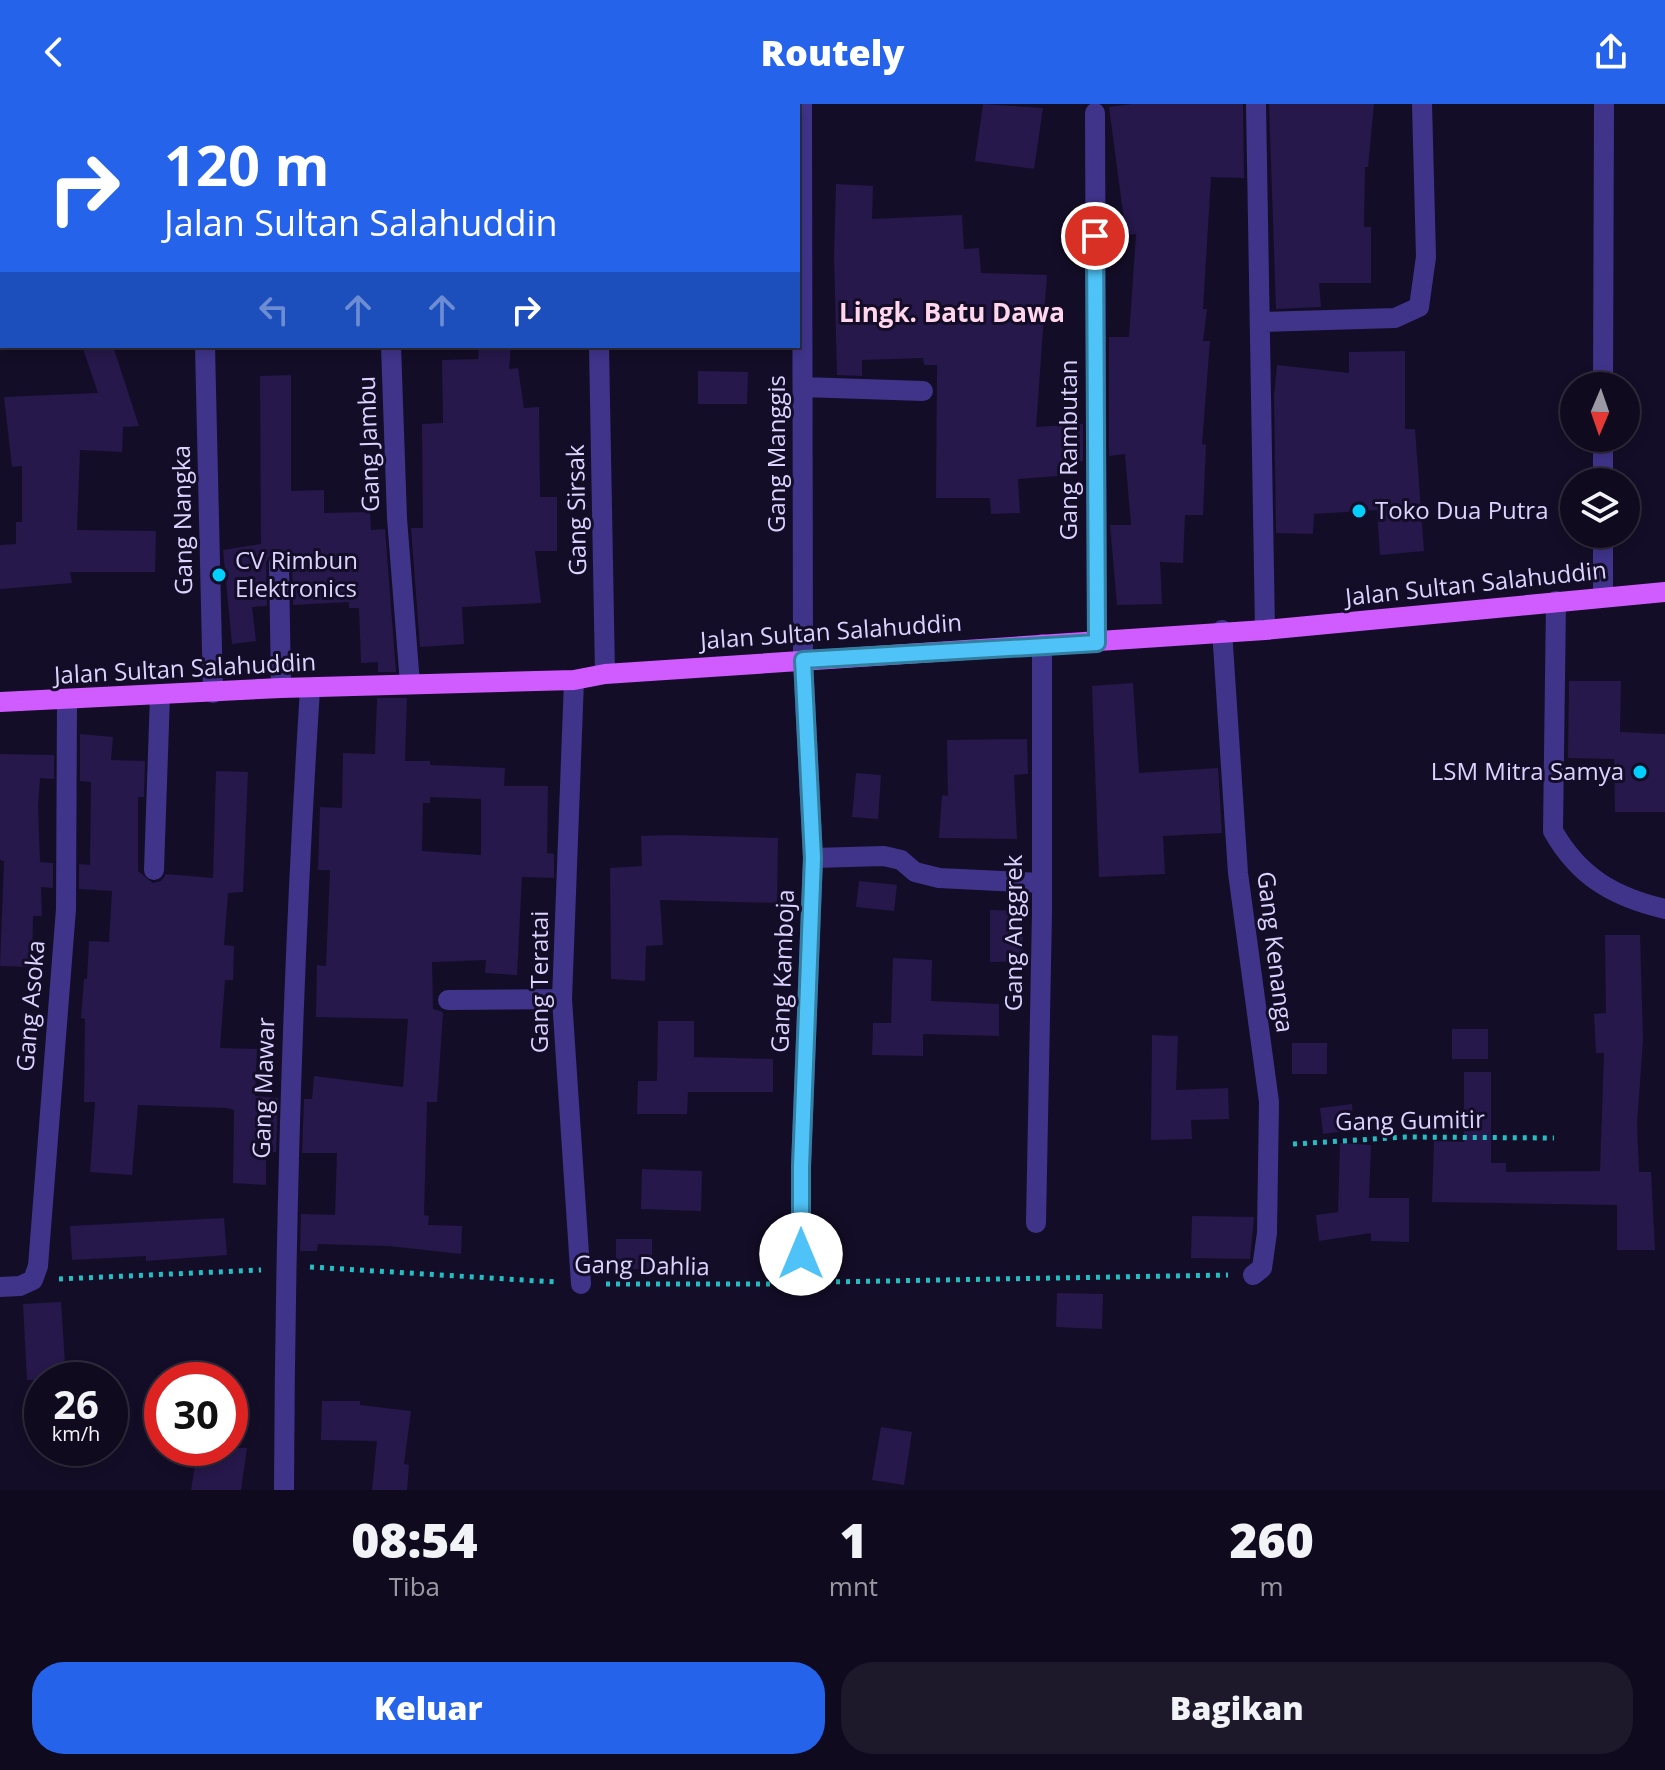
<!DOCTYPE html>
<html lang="id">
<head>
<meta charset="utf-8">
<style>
  :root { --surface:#0f0a1d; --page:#1d182a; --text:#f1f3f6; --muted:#9b9aa4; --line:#2f2b3b; --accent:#2563eb }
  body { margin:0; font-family:"Open Sans",sans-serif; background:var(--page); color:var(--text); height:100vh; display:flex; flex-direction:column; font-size:30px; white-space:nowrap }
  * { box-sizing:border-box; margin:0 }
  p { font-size:26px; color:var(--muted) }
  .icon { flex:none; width:44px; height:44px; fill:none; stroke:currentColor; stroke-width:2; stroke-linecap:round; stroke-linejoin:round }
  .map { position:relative; height:1386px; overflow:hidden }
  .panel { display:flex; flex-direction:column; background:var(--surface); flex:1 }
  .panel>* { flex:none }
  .guide { position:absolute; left:0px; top:0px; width:800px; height:244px; box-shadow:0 4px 12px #0003,0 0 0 2px var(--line); background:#2563eb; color:#fff; overflow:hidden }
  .needle { width:52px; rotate:182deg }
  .fabs { position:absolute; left:1560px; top:268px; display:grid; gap:16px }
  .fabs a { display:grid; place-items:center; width:80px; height:80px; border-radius:50%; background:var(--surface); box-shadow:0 4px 12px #0003,0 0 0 2px var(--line); font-size:40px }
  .speed { position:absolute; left:24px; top:1258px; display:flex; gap:16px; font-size:40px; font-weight:700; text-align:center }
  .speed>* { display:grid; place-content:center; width:104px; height:104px; border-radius:50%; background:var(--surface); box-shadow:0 4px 12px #0003,0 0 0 2px var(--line); line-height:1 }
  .speed small { font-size:20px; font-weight:400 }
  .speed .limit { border:12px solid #d22; background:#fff; color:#111 }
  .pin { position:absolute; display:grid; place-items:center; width:68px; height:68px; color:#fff; margin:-34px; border:4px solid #fff; border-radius:50%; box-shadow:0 2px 8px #0007 }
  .me { position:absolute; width:88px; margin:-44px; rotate:0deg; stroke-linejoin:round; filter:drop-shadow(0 0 6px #0008) }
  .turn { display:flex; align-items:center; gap:28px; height:168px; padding:0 32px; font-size:36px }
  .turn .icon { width:104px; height:104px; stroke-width:2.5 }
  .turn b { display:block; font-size:56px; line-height:68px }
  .lanes { display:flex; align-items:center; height:76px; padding:0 32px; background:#0003; justify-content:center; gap:40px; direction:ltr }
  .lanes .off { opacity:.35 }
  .eta { display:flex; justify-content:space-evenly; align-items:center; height:136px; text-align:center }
  .eta b { font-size:48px; font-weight:800; line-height:56px }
  .cta { display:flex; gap:16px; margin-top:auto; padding:16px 32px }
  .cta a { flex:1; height:92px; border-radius:32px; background:var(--accent); color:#fff; font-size:32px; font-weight:800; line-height:92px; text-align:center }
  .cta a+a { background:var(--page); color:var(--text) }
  header { display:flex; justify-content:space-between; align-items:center; height:104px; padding:0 32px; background:var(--accent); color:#fff; font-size:36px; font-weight:800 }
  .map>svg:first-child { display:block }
  .building { fill:#26184a; fill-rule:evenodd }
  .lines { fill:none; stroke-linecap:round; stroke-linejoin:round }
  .path { stroke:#24bec2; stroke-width:5; stroke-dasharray:4 6; stroke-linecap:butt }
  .minor { stroke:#3f348a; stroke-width:20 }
  .major { stroke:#d05bff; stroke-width:20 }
  .route-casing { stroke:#337fa1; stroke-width:20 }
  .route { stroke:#4fc3f7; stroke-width:14 }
  .poi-dot { fill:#00cfff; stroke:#140d27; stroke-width:3 }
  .labels { text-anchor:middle; stroke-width:6; stroke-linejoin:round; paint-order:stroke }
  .street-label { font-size:24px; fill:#dcd4ff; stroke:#140d27 }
  .poi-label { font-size:24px; fill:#dcd4ff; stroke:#140d27; text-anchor:start }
  .neighbourhood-label { font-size:26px; font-weight:bold; fill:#ffd6ec; stroke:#140d27 }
</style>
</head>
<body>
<header><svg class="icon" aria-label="back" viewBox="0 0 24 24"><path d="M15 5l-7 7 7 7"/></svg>Routely<svg class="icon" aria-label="share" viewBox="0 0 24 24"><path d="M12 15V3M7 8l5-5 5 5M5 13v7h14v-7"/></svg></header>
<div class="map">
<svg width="1665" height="1386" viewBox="0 0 1665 1386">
  <rect width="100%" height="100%" fill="#140d27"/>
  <path class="building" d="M983 0 1043 4 1034 65 975 57Z
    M1132 0H1243L1244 74 1211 73 1203 205H1207L1203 237H1210L1202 340 1206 341 1203 411H1185L1183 459 1160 458 1162 500 1117 501 1110 421H1131L1125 350 1109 352V233H1129L1136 130 1126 131 1109 3Z
    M1269 0H1374L1368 63H1365L1364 123H1371V179H1319L1321 203 1276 205Z
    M836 80 873 82 872 115 962 111 964 145 979 144 981 169 1047 171 1036 323 1083 320V357L1058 361 1059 372 1018 375 1020 409 991 410 990 394H936L937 261H924L923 254 862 256V272L837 271 834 151Z
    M82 242H113L139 322 123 323 122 348 80 346 77 426 156 427 155 468H70L72 479 0 485V441L16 440V418H22V362L12 363 4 293 98 289Z
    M479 242H511L509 265 518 264 524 304 539 303 540 393H557V447H535L541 499 462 503 464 540 420 543 411 424H423L422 320 443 319 442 256 478 255Z
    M1405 247V325H1415L1424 447 1380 451 1377 406 1314 410 1313 430 1276 429 1274 292 1277 261 1349 269V248Z
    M698 267 748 268 747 300H698Z
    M291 271V387L324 386V409L370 408 371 426 385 425 396 568H378V558L361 559 359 504H349V498L293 501 292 458 290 452 280 446 272 448 266 458 267 502 252 503 256 537 232 540 223 446 261 440 260 272Z
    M1569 577H1621L1620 628 1665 630V708H1615L1614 655 1568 654Z
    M1133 579 1139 669 1218 664 1222 729 1163 732 1165 770 1099 773 1092 582Z
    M377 594H407L405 657H430V661L505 664 504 682H548L547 749 554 750V774L522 773 517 871 485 869 486 856 432 858 433 905 443 908 437 998H427L424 1111 429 1112 428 1121 462 1122 461 1150 389 1142 318 1140 317 1147H300L301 1110 335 1111 337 1049H302L304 995H312L314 972 403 983 408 915 316 913 317 861 326 862 330 766H318L320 703 342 704 343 649 375 650ZM430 693 481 695V751L422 747 423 699H430Z
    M80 630 113 633 111 656 145 657 144 693H138V767L153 779 161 777 166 770 213 774 216 667 248 668 243 788 228 789 224 841 234 842 233 876H225L220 944 257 945 255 992 278 994 276 1048H266V1081L233 1079 234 1006 226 1004 138 1001 132 1071 90 1068 95 998H84L85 915 81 914 84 875H87L89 837 109 838 112 787 79 785V760L90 761 91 678 80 677Z
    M1027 635 1028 670 1014 671 1017 735 939 734 942 691 948 692 947 636Z
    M0 650 54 651V675L40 674 38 702 40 758 53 759V784L41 783 42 812H33L32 863 0 862 4 757 0 756Z
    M856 669 881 671 878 715 852 713Z
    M672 731 778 734 777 799 660 796 663 841 646 842 645 877 611 875 610 764 642 762 641 732Z
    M859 777 897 781 894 807 856 803Z
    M990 806 1022 807 1023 857 990 858Z
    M1605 831H1640L1643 936 1637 1020 1639 1068H1651L1655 1146H1617V1101L1432 1098 1434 1037 1464 1038V968H1491V1059H1506V1068L1600 1067 1604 949H1596L1594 910 1606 909Z
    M893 854 932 856 931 897 999 900V932L923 930V952L872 951 873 919H891Z
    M658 917H694V953L773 955V988H688L687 1010H637L638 977H657Z
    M1452 925H1488V955H1452Z
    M1152 931 1178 932 1176 986 1228 984 1229 1015 1191 1016 1192 1035 1151 1036Z
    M1292 939H1327V970H1292Z
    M1352 1000 1354 1026 1323 1030 1320 1004Z
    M1340 1039 1371 1041 1369 1094H1409V1138L1371 1137V1129L1319 1137 1316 1111 1338 1108Z
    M642 1065 702 1067 701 1107 641 1105Z
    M1192 1112 1254 1113 1250 1155 1191 1154Z
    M224 1114 227 1151 146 1157V1152L72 1156 70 1122Z
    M616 1135H652V1165H616Z
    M1057 1189 1103 1190 1102 1225 1056 1223Z
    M61 1198 66 1276H27L23 1200Z
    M322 1297H360V1301L411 1307 404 1360 409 1361 407 1386H372L377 1337 321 1336Z
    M881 1323 912 1328 904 1381 872 1376Z
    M198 1344H247L241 1386H191Z"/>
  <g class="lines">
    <path class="path" d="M1293 1040 1406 1033 1554 1034
      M310 1163 556 1178
      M59 1175 261 1166
      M826 1178 1228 1171
      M606 1180H776"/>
    <path class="minor" d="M193 0V2
      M385 0V2
      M593 0V2
      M1256 0 1265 526
      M1095 9 1097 539
      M1262 218 1395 214 1419 203 1426 153 1422 0
      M205 242 213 589
      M391 242 397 414 410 580
      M599 242 605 570
      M1603 282 1604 0
      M803 283 923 287
      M1603 378V334
      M279 459 281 584
      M1603 492V430
      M1556 497 1553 727C1579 773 1614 793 1665 805
      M1222 526 1238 769 1269 998 1267 1129 1262 1164 1253 1171
      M574 576 562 895 581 1180
      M813 754 884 752 901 756 915 768 939 774 1041 779
      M154 766 160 591
      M448 896 562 895
      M1036 1119 1042 808V540
      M801 1179V1063L813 754 803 556 802 0
      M0 1183 20 1182 33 1176 38 1162 66 805 67 597
      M284 1386C285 1118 293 852 310 585"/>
    <path class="major" d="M0 598 281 584 574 576 605 570 1265 526 1665 488"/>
  </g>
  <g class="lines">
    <g class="route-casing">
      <path id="route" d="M801 1150V1063L813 754 803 556 1097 539 1095 132"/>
    </g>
    <use href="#route" class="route"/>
  </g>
  <g class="poi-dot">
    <circle cx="1359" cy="407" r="8"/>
    <circle cx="219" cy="471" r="8"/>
    <circle cx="1640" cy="668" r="8"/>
  </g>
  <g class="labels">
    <g class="street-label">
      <text transform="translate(369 340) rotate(-92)" y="8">Gang Jambu</text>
      <text transform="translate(1069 346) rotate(-90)" y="8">Gang Rambutan</text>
      <text transform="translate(777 350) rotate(-90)" y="8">Gang Manggis</text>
      <text transform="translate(577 406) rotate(-91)" y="8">Gang Sirsak</text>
      <text transform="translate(183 416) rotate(-91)" y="8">Gang Nangka</text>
      <text transform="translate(1476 480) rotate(-6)" y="8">Jalan Sultan Salahuddin</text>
      <text transform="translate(831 528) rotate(-4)" y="8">Jalan Sultan Salahuddin</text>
      <text transform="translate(185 565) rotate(-3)" y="8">Jalan Sultan Salahuddin</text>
      <text transform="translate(1014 829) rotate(-90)" y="8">Gang Anggrek</text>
      <text transform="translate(1275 848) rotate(83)" y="8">Gang Kenanga</text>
      <text transform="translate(783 867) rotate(-88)" y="8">Gang Kamboja</text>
      <text transform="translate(540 878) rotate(-90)" y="8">Gang Teratai</text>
      <text transform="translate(31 902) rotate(-85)" y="8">Gang Asoka</text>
      <text transform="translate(264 984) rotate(-88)" y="8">Gang Mawar</text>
      <text transform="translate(1410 1017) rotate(-1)" y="8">Gang Gumitir</text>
      <text transform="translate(642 1162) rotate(1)" y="8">Gang Dahlia</text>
    </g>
    <g class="poi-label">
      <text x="1375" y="415">Toko Dua Putra</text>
      <text x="235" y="465">CV Rimbun<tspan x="235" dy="28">Elektronics</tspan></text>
      <text x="1624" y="676" text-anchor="end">LSM Mitra Samya</text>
    </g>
    <g class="neighbourhood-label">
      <text x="952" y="218">Lingk. Batu Dawa</text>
    </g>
  </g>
</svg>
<div class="fabs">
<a><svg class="needle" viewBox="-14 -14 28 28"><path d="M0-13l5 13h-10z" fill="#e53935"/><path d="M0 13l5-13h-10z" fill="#9b9aa4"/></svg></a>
<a><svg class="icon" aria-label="layers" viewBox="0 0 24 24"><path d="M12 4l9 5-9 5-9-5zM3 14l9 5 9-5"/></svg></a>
</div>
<div class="speed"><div>26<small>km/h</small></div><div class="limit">30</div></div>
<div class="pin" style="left:1095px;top:132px;background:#d93025"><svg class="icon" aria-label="arrive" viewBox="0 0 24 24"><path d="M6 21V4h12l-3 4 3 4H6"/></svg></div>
<svg class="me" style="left:801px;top:1150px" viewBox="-20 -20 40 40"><circle r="19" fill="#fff"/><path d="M0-13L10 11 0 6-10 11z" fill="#4fc3f7"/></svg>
<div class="guide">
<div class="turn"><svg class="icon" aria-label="right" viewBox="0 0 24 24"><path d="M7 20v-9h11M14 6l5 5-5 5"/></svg><div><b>120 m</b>Jalan Sultan Salahuddin</div></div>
<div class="lanes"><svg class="icon off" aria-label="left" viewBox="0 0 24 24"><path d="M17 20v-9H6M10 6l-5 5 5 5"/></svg><svg class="icon off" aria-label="ahead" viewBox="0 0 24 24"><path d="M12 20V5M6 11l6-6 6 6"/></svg><svg class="icon off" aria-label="ahead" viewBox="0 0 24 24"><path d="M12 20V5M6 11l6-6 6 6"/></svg><svg class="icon" aria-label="right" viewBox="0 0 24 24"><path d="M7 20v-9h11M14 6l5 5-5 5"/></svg></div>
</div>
</div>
<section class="panel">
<div class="eta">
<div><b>08:54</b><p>Tiba</p></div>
<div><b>1</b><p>mnt</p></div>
<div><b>260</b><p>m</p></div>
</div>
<div class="cta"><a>Keluar</a><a>Bagikan</a></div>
</section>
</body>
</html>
